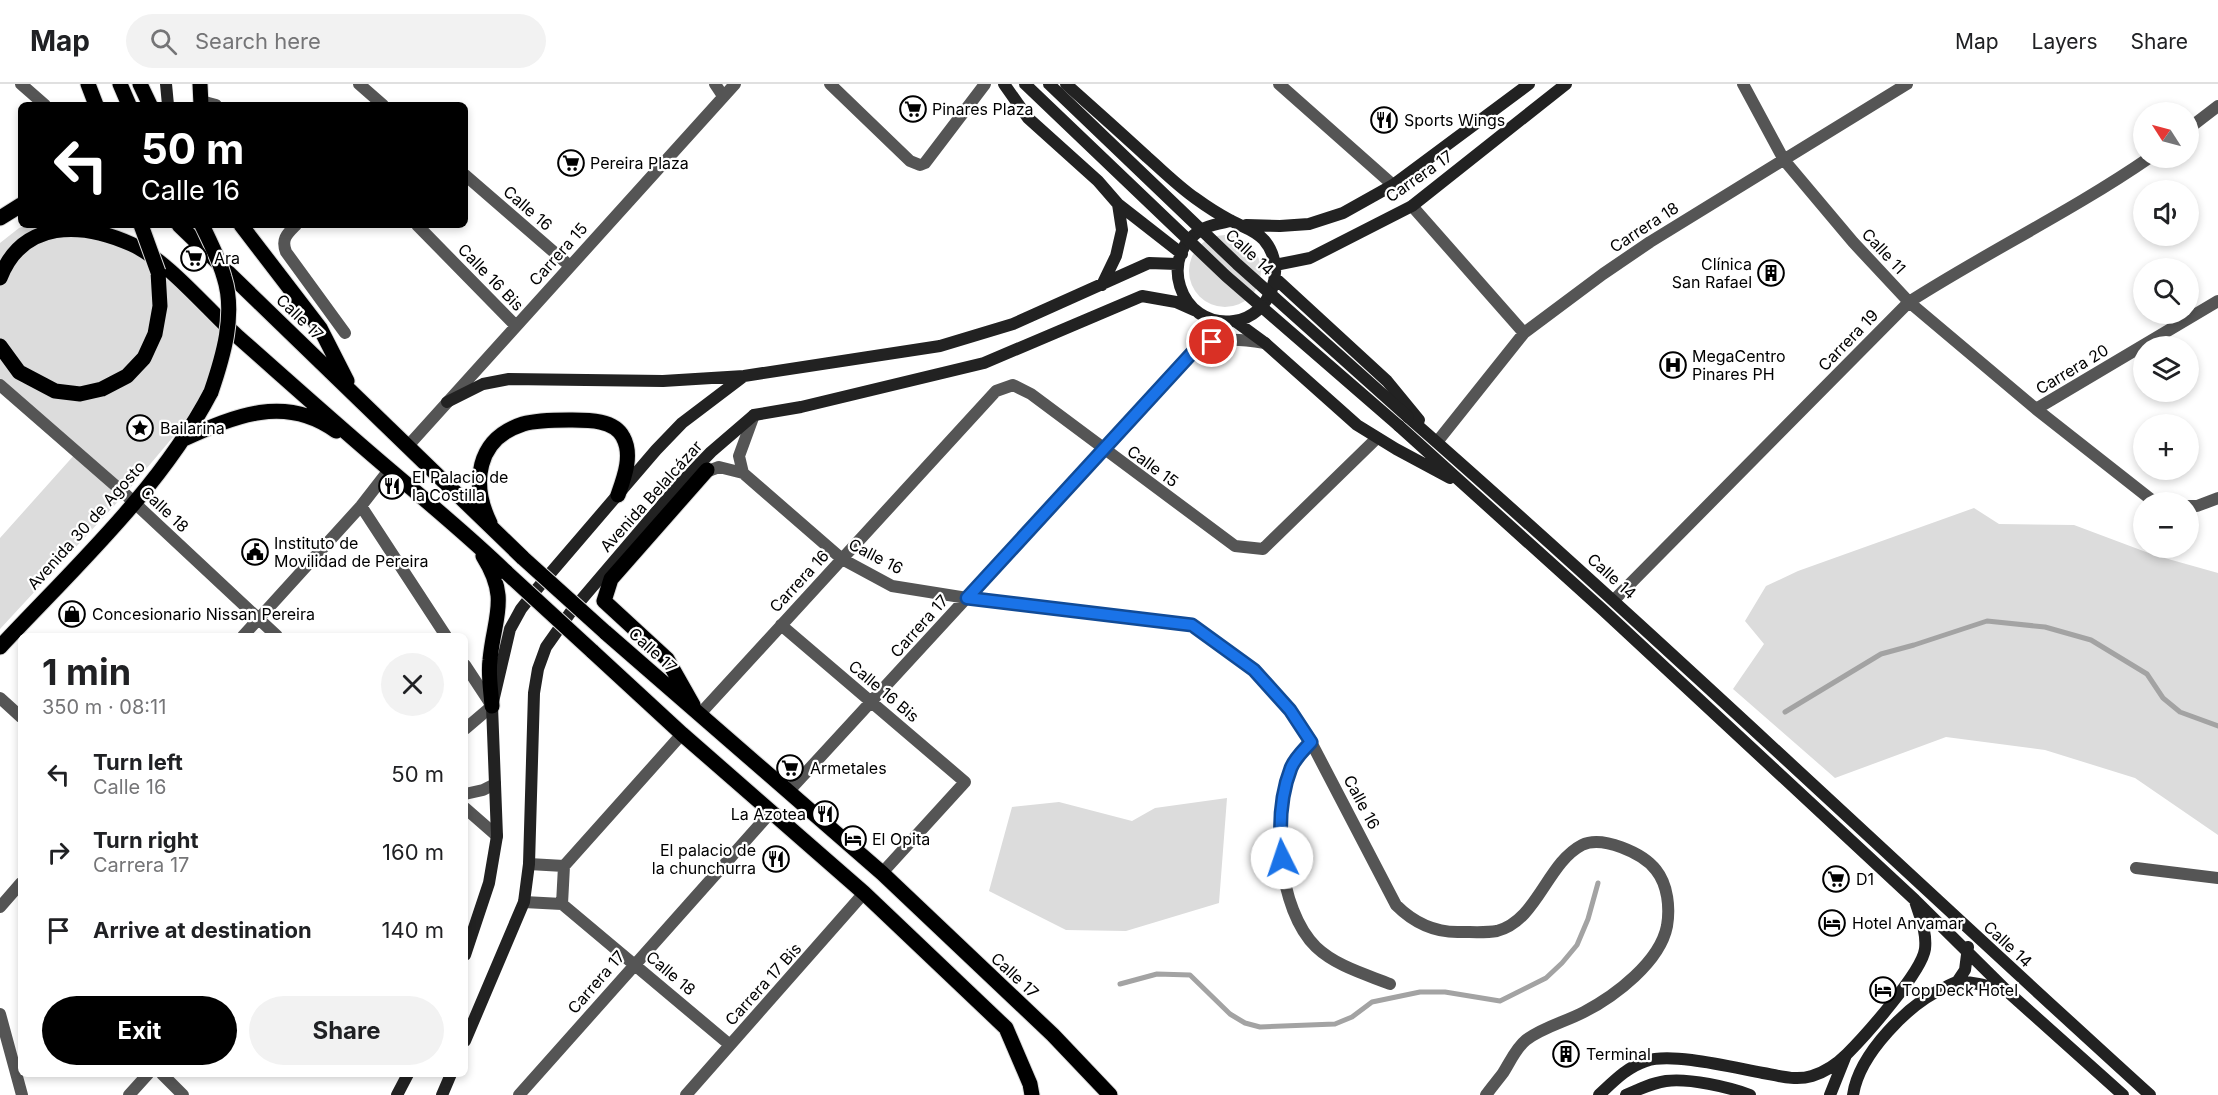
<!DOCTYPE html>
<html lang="en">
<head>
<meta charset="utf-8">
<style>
  :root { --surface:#fff; --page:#f2f2f2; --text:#202124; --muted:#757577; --line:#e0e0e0; --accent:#000 }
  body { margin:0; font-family:Inter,sans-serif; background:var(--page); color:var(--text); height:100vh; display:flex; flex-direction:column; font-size:22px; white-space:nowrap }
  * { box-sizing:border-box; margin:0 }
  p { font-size:20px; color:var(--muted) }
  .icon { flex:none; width:33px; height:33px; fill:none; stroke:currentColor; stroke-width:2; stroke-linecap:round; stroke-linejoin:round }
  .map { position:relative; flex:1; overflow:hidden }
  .panel { position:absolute; left:18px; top:549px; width:450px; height:444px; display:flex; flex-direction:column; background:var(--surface); border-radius:9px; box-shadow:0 3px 9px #0003 }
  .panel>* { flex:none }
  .top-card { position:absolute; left:18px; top:18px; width:450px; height:126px; border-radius:9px; box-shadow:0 3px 9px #0003; background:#000; color:#fff; overflow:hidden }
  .needle { width:39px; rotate:306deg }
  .tools { position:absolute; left:2133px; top:18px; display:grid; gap:12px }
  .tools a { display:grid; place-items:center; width:66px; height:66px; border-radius:50%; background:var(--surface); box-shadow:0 3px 9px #0003; font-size:30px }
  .pin { position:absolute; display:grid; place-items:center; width:51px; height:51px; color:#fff; margin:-26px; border:3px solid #fff; border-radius:50%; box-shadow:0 2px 6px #0007 }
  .me { position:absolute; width:66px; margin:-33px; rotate:356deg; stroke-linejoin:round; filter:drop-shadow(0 0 4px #0008) }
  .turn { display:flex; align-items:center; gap:21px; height:126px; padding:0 24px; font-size:27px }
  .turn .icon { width:78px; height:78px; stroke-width:2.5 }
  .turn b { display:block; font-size:42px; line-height:51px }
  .round { display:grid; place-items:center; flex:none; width:63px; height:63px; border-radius:32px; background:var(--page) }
  .head { display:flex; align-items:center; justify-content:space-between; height:102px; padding:0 24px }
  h1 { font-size:36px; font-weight:700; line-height:45px }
  .action { display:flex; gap:12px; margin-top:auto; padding:12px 24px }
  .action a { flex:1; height:69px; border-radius:36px; background:var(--accent); color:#fff; font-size:24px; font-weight:700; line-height:69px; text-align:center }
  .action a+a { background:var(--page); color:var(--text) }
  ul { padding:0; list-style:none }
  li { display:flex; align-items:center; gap:18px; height:78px; padding:0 24px }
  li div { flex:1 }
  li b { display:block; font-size:22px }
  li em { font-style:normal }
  header { display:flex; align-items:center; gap:36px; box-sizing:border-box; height:84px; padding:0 30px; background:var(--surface); border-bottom:2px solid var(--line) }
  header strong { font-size:28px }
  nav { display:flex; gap:33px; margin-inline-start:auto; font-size:21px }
  .search { width:420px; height:54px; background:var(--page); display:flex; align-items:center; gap:15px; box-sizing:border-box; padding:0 21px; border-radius:33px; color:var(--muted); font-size:22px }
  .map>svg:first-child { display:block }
  .green { fill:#dcdcdc }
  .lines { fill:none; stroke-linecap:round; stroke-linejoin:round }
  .stream { stroke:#a3a3a3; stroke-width:5 }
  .primary-casing { stroke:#dbdbdb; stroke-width:17 }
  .street { stroke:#555; stroke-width:12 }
  .secondary { stroke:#222; stroke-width:12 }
  .primary { stroke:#000; stroke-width:15 }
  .primary-bridge-casing { stroke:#dbdbdb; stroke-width:17; stroke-linecap:butt }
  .secondary-bridge { stroke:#222; stroke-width:12 }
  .primary-bridge { stroke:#000; stroke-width:15 }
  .route-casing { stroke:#114b97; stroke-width:15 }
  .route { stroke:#1a73e8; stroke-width:10 }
  .labels { text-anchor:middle; stroke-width:4.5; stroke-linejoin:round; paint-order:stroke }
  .poi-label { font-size:16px; fill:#000; stroke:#fff; text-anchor:start }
  .street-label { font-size:16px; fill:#000; stroke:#fff }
</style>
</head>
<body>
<header>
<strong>Map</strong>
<div class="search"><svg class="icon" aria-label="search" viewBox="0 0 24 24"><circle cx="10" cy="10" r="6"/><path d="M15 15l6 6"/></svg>Search here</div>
<nav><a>Map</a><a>Layers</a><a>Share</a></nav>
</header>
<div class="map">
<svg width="2218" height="1011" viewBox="0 0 2218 1011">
  <rect width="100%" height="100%" fill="#fff"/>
  <path class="green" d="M28 141H51L132 161 226 242 211 308 125 410 0 545V454L76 369 0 301V159L19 144Z
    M1189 187a36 36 0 1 1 72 0a36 36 0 1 1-72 0Z
    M1974 424 1999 440 2074 441 2154 471 2218 489V751L2135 694 2045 666 1946 653 1835 694 1733 605 1764 560 1745 537 1766 502 1798 487Z
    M1227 714 1219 819 1126 847 1066 846 989 807 1012 723 1059 718 1132 737 1155 724Z"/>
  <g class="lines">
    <path class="stream" d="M1785 628 1881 570 1914 561 1987 537 2045 543 2091 556 2147 590 2163 614 2180 628 2218 642
      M1120 900 1157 890 1190 891 1230 930 1245 939 1260 943 1335 940 1352 933 1372 918 1420 908H1445L1500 917 1546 894 1562 879 1577 861 1588 835 1598 799"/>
    <g class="primary-casing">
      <path id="primary" d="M88 0 96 21
        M120 0 129 21
        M140 0 150 21
        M200 0 201 21
        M0 134 21 121
        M179 141 523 474
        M241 141 320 244 347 297
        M0 194C23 135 82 138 131 160 166 175 207 225 237 252 288 297 339 343 391 387 431 421 470 453 507 489
        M0 262 19 288 55 307 80 310 102 305 127 292 144 274 155 250 160 222 158 188
        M184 355C235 332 285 310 336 347
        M490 439C471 400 476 355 523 340 537 336 554 336 569 336 586 336 614 335 623 353 633 371 624 394 618 411
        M483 472C510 515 494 532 490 576 488 591 491 607 492 622
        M605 548 882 789 1053 951 1110 1011
        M0 563C74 484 161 404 211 308
        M592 567 682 650 864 809 1006 944 1030 1000 1032 1011
        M693 621 667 575 604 517 611 495 707 386"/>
    </g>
    <path class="street" d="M21 0 45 21
      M359 0 383 21
      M715 0 723 12
      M830 0 910 77 920 81 925 79 985 0
      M1279 0 1393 101
      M1743 0 1784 76 1853 158 1909 218 2036 325 2153 417 2159 418
      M201 17 216 21
      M2188 45 2218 22
      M465 91 570 182
      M1412 122 1524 249
      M296 141C287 150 281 155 286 168L345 249
      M417 141 516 242
      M0 301 125 410 277 552
      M2036 325 2218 217
      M1437 358 1524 249 1603 190 1650 158 1907 0
      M407 363 735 0
      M743 389 739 372 754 331
      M700 390 719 383 743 389 842 475 892 502 967 514 1192 541 1254 586 1290 626 1311 658 1396 821C1413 838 1435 849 1461 848 1472 848 1486 849 1497 847 1537 837 1547 779 1582 761 1602 751 1643 769 1656 786 1668 801 1670 824 1667 842 1660 878 1615 912 1584 928 1565 938 1543 943 1526 956 1516 964 1510 978 1503 989 1497 997 1491 1004 1486 1011
      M361 422 446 552
      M2188 422H2197L2218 414
      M1614 516 1909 218C1987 168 2072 127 2149 74
      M781 541 965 698 882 789
      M243 552 361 422 389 386
      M465 581 492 622 465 645
      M0 614 21 633
      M699 631 996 307 1013 301 1031 310 1235 462 1263 465 1377 354
      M1311 658C1304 666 1296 674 1292 683 1270 731 1278 826 1316 863 1336 882 1365 890 1390 900
      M788 708 1192 269C1221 253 1232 254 1265 259
      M465 710 483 706 495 700
      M465 724 497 752
      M529 780 564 782
      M564 782 682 650
      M2136 784 2218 794
      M524 818 562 820 730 961
      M562 820 564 782
      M0 823 21 799
      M0 930 22 1011
      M162 990 183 1011
      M129 1011 148 990
      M519 1011 771 728
      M686 1011 864 809"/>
    <path class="secondary" d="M166 0 168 21
      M1004 0 1028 34 1098 97 1118 120 1122 146 1116 172 1102 201
      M1066 0C1093 24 1120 48 1147 73 1163 87 1178 102 1195 114 1206 122 1218 130 1230 136 1242 143 1254 145 1264 156 1288 184 1271 232 1234 237 1179 245 1155 168 1205 144 1213 140 1222 139 1231 137
      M1118 120 1182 170
      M1246 141 1280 142 1309 140 1343 129 1393 101 1529 0
      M1275 181 1310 174 1412 122 1566 0
      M1275 194 1387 297 1419 336
      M1235 237 1265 259 1357 341 1396 365 1450 394
      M447 318 483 300 509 295 663 297 744 292 940 262 1013 240 1149 179 1177 180
      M1408 333C1660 554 1902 786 2150 1011
      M1399 342 1603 526 1915 816 2008 908 2123 1011
      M465 871 489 799 497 752 492 622 510 545 521 525 536 506 656 366 682 339 744 292
      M1957 898 1965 886 1968 863
      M465 957 524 818 529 780 534 609 538 585 546 563 570 529 679 401 711 368 754 331 801 323 984 279 1142 212 1176 218 1194 226
      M397 1011 408 990
      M442 1011 451 990
      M1599 1011C1613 998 1627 983 1646 977 1672 968 1735 984 1763 989 1779 992 1796 997 1812 992 1825 988 1838 979 1847 970 1865 952 1922 888 1925 865 1927 848 1920 833 1915 817
      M1626 1011C1639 1005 1652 999 1666 997 1689 994 1729 1003 1750 1011
      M1830 1011 1846 971
      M1853 1011C1859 970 1909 919 1946 903 1950 901 1954 898 1959 898 1975 897 1993 904 2008 908"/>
    <use href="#primary" class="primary"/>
    <g class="primary-bridge-casing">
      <path id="primary-bridge" d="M141 141 158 188
        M202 141C210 158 219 175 224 193 236 230 223 273 211 308
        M523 474 605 548
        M507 489 592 567"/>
    </g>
    <path class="secondary-bridge" d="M1025 0 1226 192 1399 342
      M1049 0 1237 180 1408 333"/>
    <use href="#primary-bridge" class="primary-bridge"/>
  </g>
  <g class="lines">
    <g class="route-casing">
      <path id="route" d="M1212 258 1192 269 967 514 1192 541 1254 586 1290 626 1311 658C1304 666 1295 674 1291 684 1280 712 1279 745 1282 774"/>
    </g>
    <use href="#route" class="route"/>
  </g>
  <defs>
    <g id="supermarket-ring" transform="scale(1.35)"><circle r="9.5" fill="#fff" stroke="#000" stroke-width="1.5"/><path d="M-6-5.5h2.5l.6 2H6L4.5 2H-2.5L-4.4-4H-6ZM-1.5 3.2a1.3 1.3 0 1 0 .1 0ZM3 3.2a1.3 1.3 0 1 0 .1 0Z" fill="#000"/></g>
    <g id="restaurant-ring" transform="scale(1.35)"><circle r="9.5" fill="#fff" stroke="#000" stroke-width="1.5"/><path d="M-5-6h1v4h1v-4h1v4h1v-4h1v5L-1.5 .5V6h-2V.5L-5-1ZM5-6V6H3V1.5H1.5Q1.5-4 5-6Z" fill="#000"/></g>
    <g id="building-ring" transform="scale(1.35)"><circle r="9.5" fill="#fff" stroke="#000" stroke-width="1.5"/><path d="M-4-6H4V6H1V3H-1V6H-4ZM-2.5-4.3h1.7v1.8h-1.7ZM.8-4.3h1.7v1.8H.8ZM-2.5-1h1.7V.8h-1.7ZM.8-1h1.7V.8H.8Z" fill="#000"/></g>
    <g id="hospital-ring" transform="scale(1.35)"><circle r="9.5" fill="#fff" stroke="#000" stroke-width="1.5"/><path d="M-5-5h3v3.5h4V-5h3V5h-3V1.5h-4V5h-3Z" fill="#000"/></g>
    <g id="sight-ring" transform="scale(1.35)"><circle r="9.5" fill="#fff" stroke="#000" stroke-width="1.5"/><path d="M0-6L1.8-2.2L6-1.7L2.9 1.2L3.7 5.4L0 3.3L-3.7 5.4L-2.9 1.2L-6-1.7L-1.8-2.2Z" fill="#000"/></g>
    <g id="civic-ring" transform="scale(1.35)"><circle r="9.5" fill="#fff" stroke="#000" stroke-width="1.5"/><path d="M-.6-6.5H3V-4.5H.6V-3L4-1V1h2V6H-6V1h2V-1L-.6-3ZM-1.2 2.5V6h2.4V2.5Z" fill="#000"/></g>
    <g id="shop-ring" transform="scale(1.35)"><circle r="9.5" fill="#fff" stroke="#000" stroke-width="1.5"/><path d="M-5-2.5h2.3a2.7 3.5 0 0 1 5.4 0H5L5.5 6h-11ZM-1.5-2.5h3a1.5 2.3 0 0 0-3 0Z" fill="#000"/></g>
    <g id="hotel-ring" transform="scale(1.35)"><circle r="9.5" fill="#fff" stroke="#000" stroke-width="1.5"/><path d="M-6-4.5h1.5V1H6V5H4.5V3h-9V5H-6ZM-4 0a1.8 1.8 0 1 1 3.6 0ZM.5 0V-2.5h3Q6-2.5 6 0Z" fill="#000"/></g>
  </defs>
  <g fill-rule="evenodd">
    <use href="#supermarket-ring" x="913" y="25"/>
    <use href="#restaurant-ring" x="1384" y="36"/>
    <use href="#supermarket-ring" x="571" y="79"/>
    <use href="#supermarket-ring" x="194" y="174"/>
    <use href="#building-ring" x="1771" y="189"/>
    <use href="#hospital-ring" x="1673" y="281"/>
    <use href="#sight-ring" x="140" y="344"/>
    <use href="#restaurant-ring" x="392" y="402"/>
    <use href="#civic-ring" x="255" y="468"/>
    <use href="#shop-ring" x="72" y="530"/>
    <use href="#supermarket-ring" x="790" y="684"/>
    <use href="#restaurant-ring" x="825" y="730"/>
    <use href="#hotel-ring" x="853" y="755"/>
    <use href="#restaurant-ring" x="776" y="775"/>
    <use href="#supermarket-ring" x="1836" y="795"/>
    <use href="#hotel-ring" x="1832" y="839"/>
    <use href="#hotel-ring" x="1883" y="906"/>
    <use href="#building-ring" x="1566" y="970"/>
  </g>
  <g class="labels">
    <g class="poi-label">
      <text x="932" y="31">Pinares Plaza</text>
      <text x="1404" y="42">Sports Wings</text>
      <text x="590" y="85">Pereira Plaza</text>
      <text x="214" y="180">Ara</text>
      <text x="1752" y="186" text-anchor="end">Clínica<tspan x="1752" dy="18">San Rafael</tspan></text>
      <text x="1692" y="278">MegaCentro<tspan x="1692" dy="18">Pinares PH</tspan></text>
      <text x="160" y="350">Bailarina</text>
      <text x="412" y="399">El Palacio de<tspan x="412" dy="18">la Costilla</tspan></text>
      <text x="274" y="465">Instituto de<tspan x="274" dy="18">Movilidad de Pereira</tspan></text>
      <text x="92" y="536">Concesionario Nissan Pereira</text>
      <text x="810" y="690">Armetales</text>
      <text x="806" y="736" text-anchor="end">La Azotea</text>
      <text x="872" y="761">El Opita</text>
      <text x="756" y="772" text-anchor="end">El palacio de<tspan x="756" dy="18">la chunchurra</tspan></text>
      <text x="1856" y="801">D1</text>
      <text x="1852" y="845">Hotel Anvamar</text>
      <text x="1902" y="912">Top Deck Hotel</text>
      <text x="1586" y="976">Terminal</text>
    </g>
    <g class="street-label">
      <text transform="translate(1419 92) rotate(-35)" y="6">Carrera 17</text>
      <text transform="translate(528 124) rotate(41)" y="6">Calle 16</text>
      <text transform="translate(1644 143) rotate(-33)" y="6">Carrera 18</text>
      <text transform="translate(1884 167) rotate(47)" y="6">Calle 11</text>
      <text transform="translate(1250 168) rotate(43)" y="6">Calle 14</text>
      <text transform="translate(558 170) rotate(-48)" y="6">Carrera 15</text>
      <text transform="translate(491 193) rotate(46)" y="6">Calle 16 Bis</text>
      <text transform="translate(300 233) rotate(44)" y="6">Calle 17</text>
      <text transform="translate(1848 256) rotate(-46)" y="6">Carrera 19</text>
      <text transform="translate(2072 285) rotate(-31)" y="6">Carrera 20</text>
      <text transform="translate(1153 382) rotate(36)" y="6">Calle 15</text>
      <text transform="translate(651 412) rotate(-48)" y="6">Avenida Belalcázar</text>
      <text transform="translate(165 425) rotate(43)" y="6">Calle 18</text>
      <text transform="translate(86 441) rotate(-48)" y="6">Avenida 30 de Agosto</text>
      <text transform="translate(876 472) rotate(27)" y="6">Calle 16</text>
      <text transform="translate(1612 492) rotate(42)" y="6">Calle 14</text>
      <text transform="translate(799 497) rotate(-47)" y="6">Carrera 16</text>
      <text transform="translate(919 542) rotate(-48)" y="6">Carrera 17</text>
      <text transform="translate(653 566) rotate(42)" y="6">Calle 17</text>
      <text transform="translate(884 607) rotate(40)" y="6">Calle 16 Bis</text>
      <text transform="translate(1362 718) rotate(62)" y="6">Calle 16</text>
      <text transform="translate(2008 860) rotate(43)" y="6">Calle 14</text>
      <text transform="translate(671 889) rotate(40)" y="6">Calle 18</text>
      <text transform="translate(1015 891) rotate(43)" y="6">Calle 17</text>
      <text transform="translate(596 898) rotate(-49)" y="6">Carrera 17</text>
      <text transform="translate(763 900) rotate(-48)" y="6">Carrera 17 Bis</text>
    </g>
  </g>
</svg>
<div class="tools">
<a><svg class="needle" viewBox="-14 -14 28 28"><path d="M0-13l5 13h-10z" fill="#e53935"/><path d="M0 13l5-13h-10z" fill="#757577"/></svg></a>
<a><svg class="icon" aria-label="sound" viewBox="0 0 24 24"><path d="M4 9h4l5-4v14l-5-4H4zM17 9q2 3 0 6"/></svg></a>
<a><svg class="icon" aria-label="search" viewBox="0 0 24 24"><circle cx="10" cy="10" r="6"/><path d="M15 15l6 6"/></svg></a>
<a><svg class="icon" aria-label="layers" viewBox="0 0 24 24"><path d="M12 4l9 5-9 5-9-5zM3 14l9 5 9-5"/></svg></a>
<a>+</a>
<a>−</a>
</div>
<div class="pin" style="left:1212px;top:258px;background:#d93025"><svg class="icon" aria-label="arrive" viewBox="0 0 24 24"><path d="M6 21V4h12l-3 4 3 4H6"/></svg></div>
<svg class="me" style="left:1282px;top:774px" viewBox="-20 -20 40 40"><circle r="19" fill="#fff"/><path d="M0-13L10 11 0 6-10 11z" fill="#1a73e8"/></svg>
<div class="top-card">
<div class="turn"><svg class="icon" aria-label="left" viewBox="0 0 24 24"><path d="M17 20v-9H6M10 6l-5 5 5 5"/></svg><div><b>50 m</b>Calle 16</div></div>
</div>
<section class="panel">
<div class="head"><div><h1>1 min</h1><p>350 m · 08:11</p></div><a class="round"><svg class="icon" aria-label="close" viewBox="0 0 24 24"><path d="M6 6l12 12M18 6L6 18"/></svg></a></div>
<ul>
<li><svg class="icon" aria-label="left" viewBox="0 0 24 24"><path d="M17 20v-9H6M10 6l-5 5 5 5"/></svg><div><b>Turn left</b><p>Calle 16</p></div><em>50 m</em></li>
<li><svg class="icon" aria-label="right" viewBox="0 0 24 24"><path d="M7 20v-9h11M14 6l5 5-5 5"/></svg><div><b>Turn right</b><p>Carrera 17</p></div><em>160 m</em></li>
<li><svg class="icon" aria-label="arrive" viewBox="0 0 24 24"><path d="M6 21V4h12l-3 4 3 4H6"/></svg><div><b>Arrive at destination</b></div><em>140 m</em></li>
</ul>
<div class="action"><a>Exit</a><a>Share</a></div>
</section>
</div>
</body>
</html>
